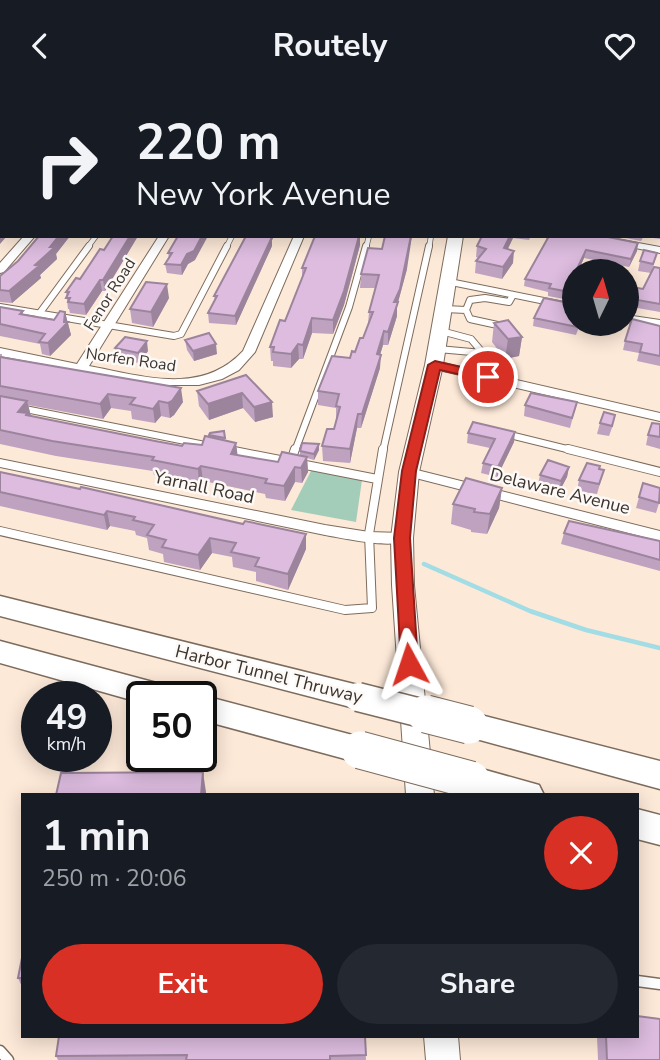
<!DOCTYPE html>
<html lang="en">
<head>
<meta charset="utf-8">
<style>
  :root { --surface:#171b24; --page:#242831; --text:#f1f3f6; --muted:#9ea1a6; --accent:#d93025 }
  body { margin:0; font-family:"Nunito Sans",sans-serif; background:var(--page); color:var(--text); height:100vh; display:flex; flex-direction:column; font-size:26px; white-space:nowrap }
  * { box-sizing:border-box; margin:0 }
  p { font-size:23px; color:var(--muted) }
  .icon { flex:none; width:38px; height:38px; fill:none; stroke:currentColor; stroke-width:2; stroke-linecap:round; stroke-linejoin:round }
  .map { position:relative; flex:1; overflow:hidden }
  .details { position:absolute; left:21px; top:702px; width:618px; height:245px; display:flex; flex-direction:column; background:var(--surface); border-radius:0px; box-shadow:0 4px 18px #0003 }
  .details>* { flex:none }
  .top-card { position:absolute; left:0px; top:0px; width:662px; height:147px; box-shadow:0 4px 18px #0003; background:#171b24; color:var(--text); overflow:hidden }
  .needle { width:46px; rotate:5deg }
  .tools { position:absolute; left:562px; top:168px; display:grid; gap:14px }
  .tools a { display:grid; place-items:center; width:77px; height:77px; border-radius:50%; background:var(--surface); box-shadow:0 4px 18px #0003; font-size:35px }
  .speed { position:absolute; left:21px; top:590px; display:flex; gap:14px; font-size:35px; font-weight:700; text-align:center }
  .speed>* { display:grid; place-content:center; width:91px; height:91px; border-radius:50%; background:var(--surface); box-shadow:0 4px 18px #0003; line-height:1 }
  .speed small { font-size:18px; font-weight:400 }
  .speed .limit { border:4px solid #111; border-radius:10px; background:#fff; color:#111 }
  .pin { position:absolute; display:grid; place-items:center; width:60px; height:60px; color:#fff; margin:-30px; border:4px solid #fff; border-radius:50%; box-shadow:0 2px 7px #0007 }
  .me { position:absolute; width:77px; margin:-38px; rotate:355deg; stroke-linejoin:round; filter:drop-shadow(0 0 5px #0008) }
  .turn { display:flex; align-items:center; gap:24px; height:147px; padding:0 21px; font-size:32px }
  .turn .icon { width:91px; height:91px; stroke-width:2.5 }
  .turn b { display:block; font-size:49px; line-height:60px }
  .round { display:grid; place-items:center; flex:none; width:74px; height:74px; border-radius:37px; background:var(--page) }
  .overview { display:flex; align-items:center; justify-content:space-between; height:119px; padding:0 21px }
  h1 { font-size:42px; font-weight:700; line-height:52px }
  .cta { display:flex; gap:14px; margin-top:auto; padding:14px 21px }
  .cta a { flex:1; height:80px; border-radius:42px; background:var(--accent); color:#fff; font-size:28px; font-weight:700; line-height:80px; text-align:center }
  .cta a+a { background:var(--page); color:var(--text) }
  header { display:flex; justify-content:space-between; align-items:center; height:91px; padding:0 21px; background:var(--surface); font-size:32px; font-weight:700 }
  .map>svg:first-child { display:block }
  .green { fill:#a3cdb8 }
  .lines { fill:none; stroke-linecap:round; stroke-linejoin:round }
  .stream-far1 { stroke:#a2dce4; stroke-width:2.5 }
  .stream { stroke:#a2dce4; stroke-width:4.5 }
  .lane-far3-casing { stroke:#7d6c5d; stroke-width:6 }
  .lane-far2-casing { stroke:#7d6c5d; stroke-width:8 }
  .lane-far1-casing { stroke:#7d6c5d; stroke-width:10 }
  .lane-casing { stroke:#7d6c5d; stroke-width:13 }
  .street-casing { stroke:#7d6c5d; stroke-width:2 }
  .secondary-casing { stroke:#7d6c5d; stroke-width:2 }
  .highway-casing { stroke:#7d6c5d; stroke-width:3 }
  .lane-far3 { stroke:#fff; stroke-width:4.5 }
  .lane-far2 { stroke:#fff; stroke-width:6 }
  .lane-far1 { stroke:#fff; stroke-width:8 }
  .lane { stroke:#fff; stroke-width:10 }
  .street { fill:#fff; fill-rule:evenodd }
  .secondary { fill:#fff; fill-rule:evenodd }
  .highway { fill:#fff; fill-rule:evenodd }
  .highway-bridge-far1-casing { stroke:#7d6c5d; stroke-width:31; stroke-linecap:butt }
  .highway-bridge-casing { stroke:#7d6c5d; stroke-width:39; stroke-linecap:butt }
  .highway-bridge-far1 { stroke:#fff; stroke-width:28 }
  .highway-bridge { stroke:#fff; stroke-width:37 }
  .wall { fill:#bea2c0 }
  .shaded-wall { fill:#9b849c }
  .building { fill:#ddbcdf; stroke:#9b849c; stroke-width:2 }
  .route { fill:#d93025; stroke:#8d1f18; stroke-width:2 }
  .labels { text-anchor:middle; stroke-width:5; stroke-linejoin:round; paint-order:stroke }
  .far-street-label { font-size:16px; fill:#3b332d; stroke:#fdf9f6 }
  .street-label { font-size:18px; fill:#3b332d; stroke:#fdf9f6 }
</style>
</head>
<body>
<header><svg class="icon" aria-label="back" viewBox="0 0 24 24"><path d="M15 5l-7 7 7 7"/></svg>Routely<svg class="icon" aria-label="heart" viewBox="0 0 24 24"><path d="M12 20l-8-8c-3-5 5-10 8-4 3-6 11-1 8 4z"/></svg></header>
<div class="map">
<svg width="660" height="969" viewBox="0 0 660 969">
  <rect width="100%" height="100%" fill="#fde9d8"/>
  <path class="green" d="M312 378 362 389 356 431 291 419Z"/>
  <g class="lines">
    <path class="stream-far1" d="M87 0 90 2"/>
    <path class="stream" d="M424 473 530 520 586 539 660 557"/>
    <g class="lane-far3-casing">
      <path id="lane-far3" d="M87 157 96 145
        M226 157 232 145
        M366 157 369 145
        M429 157 431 145"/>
    </g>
    <g class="lane-far2-casing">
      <path id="lane-far2" d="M0 216 174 245 181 243 227 155
        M445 218 466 219 470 228 502 235
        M466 219 470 209 485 207 509 211 513 204
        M39 223 89 155
        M441 240 471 248 493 274 488 286
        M438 258 483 262
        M0 313 210 355
        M510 344 575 360
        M229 359 234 360
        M295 360 349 216 366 155
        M383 360 429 155"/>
    </g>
    <g class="lane-far1-casing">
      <path id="lane-far1" d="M568 358 660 381
        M229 359 377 388
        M291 370 295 358
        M0 440 345 519 372 517 369 443 383 358"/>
    </g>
    <g class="lane-casing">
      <path id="lane" d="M637 890 660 893
        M0 960 8 969"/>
    </g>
    <g class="street-casing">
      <path id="street" d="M255 0H264L254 2Z
        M24 145H35L4 181 0 182V172Z
        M159 145H169L89 275C143 285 201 305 243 260L294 145H304L255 261 239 279 222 288 199 294H157L0 265V257L77 273Z
        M576 145H600L660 156V162Z
        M450 188 574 213V219L446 193 444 191Z
        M626 224 660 229V237L626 231Z
        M434 270 660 322V330L430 277 428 274Z
        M0 368 325 434 369 441 402 442 410 447C398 460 343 447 325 444L0 376Z
        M409 377 660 440V450L404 384 402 381Z"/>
    </g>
    <g class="secondary-casing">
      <path id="secondary" d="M462 0H474V2H462Z
        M0 69H2V77H0Z
        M448 145H463L443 274 419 381 413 447 414 494 434 704H406L392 494 391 447 399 381 425 274Z
        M424 945H458L460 969H426Z"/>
    </g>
    <g class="highway-casing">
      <path id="highway" d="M0 505 358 594 369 597 374 606 369 615 358 618 0 525Z
        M0 550 164 594 175 597 179 606H142V612L0 572Z
        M201 604 360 646 372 650 376 659 372 668 360 672 201 629V606H195Z
        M469 621 660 670V698L458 643 453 634 458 625Z
        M471 675 539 694 544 704H472L459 699 454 689 459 679Z
        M637 718 660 724V754L637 748Z"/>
    </g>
    <use href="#lane-far3" class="lane-far3"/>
    <use href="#lane-far2" class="lane-far2"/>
    <use href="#lane-far1" class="lane-far1"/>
    <use href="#lane" class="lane"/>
    <use href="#street" class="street"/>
    <use href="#secondary" class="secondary"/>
    <use href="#highway" class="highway"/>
    <g class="highway-bridge-far1-casing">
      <path id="highway-bridge-far1" d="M358 606 433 625"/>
    </g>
    <g class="highway-bridge-casing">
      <path id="highway-bridge" d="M426 623 469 634
        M360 659 471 689"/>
    </g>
    <use href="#highway-bridge-far1" class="highway-bridge-far1"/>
    <use href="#highway-bridge" class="highway-bridge"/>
  </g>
  <path class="wall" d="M0 0H58L56 2H2V6H0Z
    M147 0H238L235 2Z
    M288 0H419L418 2H288Z
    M660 70V148L647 146 660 145Z
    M39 145H70L56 163 57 168 40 184 41 187 12 212 0 211V185L18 170Z
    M113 145H138L105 200H102L86 224 70 222 69 218H68L66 201 80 188 104 159Z
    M178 145 195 169 188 173 182 184 167 182 165 173 169 167 168 162Z
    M246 145H274L272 149V155L236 234 209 232 208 222 215 209 214 205Z
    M482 145H531L529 149 513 147 508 158 513 172 502 188 475 182 476 170 479 167 476 166 477 155Z
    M547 145H603L637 160 629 176 584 167 578 180H574V210L548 205V201L524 195 525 188 546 150Z
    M616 145H644L641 150Z
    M360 154 344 214 333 243 312 242 303 268H299L291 277 273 275V270H271L270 256 285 230 302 187V177Z
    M657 162 652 179 660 177V221L626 215V195L643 198 651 182 638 180 640 170Z
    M407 178 397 215V225L388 254H383L380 264V277L361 337H357L350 372 323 370 322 355 334 338 336 329V317L318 314V300L355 261 363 247 368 233 369 221 375 197H360L361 183Z
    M169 207 153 236 132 232 130 218Z
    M0 216 23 220V223L54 229 65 221 71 244 50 265 42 263 40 253 0 245Z
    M534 227 580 233 576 244 533 235Z
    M494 232 522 246 519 265 505 268 492 251Z
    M660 235V275L637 270 639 262 623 259 625 250Z
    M185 249 217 263 194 270 187 259Z
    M115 257 148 260 139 272 116 268Z
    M0 263H2V267L183 311 174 324 170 327 161 325 155 332 132 328 131 320 111 317 103 328 28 314 31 325 182 355 202 354 210 346 209 344 224 340 225 350 236 352 237 364 278 371 300 364V360L319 359 314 369 307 367 308 381 302 392 295 391 285 410 266 407 265 403 203 390 199 393 154 384 153 380 56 365 0 353Z
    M246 284 273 326 255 331 243 317 209 329 199 315 197 300Z
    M577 311 570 337 524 325 525 314Z
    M600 332 613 334 609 345 597 343Z
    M660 333V358L646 354 648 344Z
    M468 342 514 351 497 386 481 382 483 372 490 357 467 352Z
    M569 376 567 386 559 401 538 394 540 384Z
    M600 378 604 379 597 403 577 400 579 389Z
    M0 381 306 458 288 499 256 490V481L233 476 232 466 212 462 200 479 164 471 163 463 149 459 147 447 136 444 135 440 110 435 107 439 0 415Z
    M643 392 660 409 656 422 636 417Z
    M502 397 499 417 487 443 471 441V439L451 433 453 413Z
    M564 442 660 450V480L561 453Z
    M23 862V898L18 887Z
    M365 945 366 969H58L56 965Z
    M597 945H637L660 969H598Z"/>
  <path class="shaded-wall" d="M0 0H8V2H2V6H0Z
    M48 0H58L56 2H48Z
    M205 0H222V1L202 2Z
    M2 134V145H7L0 153V136Z
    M59 145H70L56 163 57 168 40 184 41 187 12 212 9 200 35 174Z
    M130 145H138L105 200 103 189Z
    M202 145H208L195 169 188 173 182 184 181 174 187 163Z
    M268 145H274L272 149V155L236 234 235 225Z
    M359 145H360V154L344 214 333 243V229Z
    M411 145H412L407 178 397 215V225L388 254V241L394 211Z
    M510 145H513V147L502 169 504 157Z
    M638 152 637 160 629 176 631 168Z
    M586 159 584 167 578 180H576Z
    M514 160 513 172 502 188 503 176Z
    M100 189 102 200 86 224 84 213Z
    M167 193 169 207 153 236 151 221Z
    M65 221 71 244 50 265 48 252 64 231Z
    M312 227V242L303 268V254Z
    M384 240 383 254 376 277 377 263Z
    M522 246 519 265 505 268 508 248Z
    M147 250 148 260 139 272 138 262Z
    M216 253 217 263 194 270 193 260Z
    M298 253 299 268 291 277V263Z
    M381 264 380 277 361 337 362 323Z
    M181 297 183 311 174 324 170 327 168 312Z
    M242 302 243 317 209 329 208 313Z
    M108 303 111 317 103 328 100 313Z
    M27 310 31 325 28 328 18 321Z
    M159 310 161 325 155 332 153 318Z
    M272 311 273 326 255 331 254 316Z
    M358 323 357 337 350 372V358Z
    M515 341 514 351 497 386 498 376Z
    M236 352 238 367 231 363Z
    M319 353V359L314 369V363Z
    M307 366 308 381 302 392 301 377Z
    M201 375 203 390 199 393 198 378Z
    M295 376V391L285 410 284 395Z
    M569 376 567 386 559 401 561 390Z
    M502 397 499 417 487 443 490 423Z
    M107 420 110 435 107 439 104 424Z
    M306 443V458L288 499V483Z
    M210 447 212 462 200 479 198 464Z
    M203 681 206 701V704H201Z"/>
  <path class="building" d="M147 0H205L202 2H144Z
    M389 0H418V2H389Z
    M498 0H512V2H498Z
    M526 0H649L657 2H525Z
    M2 106V134L0 136V108Z
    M39 145H59L50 156H55L35 174 39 175 9 200 0 199V185L18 170Z
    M113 145H130L103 189H100L84 213 68 211 70 207H66L69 201H66L76 187 80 188 100 158 104 159Z
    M178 145H202L194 160 187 163 181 174 165 173 172 162H168Z
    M246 145 272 146 235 225 208 222 217 205H214Z
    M315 145H359L344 200 333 229 312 227 303 254 298 253 291 263 273 261 274 256H270L280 229 285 230 306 177H302Z
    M385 145H411L400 198 394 211H398L388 241 384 240 377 263 381 264 362 323H358L350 358 322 355 327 338H334L340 316 336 315 339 303 318 300 332 265 350 267 352 260 355 261 360 247H363L373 221H369L379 184 361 183 368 157 382 158Z
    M482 145H510L504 157 514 160 503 176 476 170 486 158 477 155Z
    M549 145H603L638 152 631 168 586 159 576 180H574V202L549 197 551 193 525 188Z
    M644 159 657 162 653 173 640 170Z
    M654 176 660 177V213L626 207V195L643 198Z
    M146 191 167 193 151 221 130 218Z
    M544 207 574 213V233H579L577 236 534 227Z
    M0 216 23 220 20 223 54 229 60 220 65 221 64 231H68L48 252 39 251 45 243 0 233Z
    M632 228 660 235V265L640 261 642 253 625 250Z
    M508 229 522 246 508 248 494 232Z
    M209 242 216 253 193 260 185 249Z
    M125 246 147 250 138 262 115 257Z
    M0 266 181 297 172 310 168 312 159 310 153 318 130 313 135 307 108 303 100 313 0 295Z
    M246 284 272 311 254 316 242 302 208 313 197 300Z
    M531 302 577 311 572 327 525 314Z
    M0 305 27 310 18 321 27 322 26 324 155 350 182 355 184 352 202 354 205 345 236 352 231 363 278 371 282 361 307 366 301 377 295 376 284 395 265 392 267 388 201 375 198 378 152 369 154 366 52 350 0 339Z
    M604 321 615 324 612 335 600 332Z
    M473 331 515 341 498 376 483 372 495 348 468 342Z
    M652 332 660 333V346L648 344Z
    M224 340 225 347 209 344 210 342Z
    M302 352 319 353 314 363 300 360Z
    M548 369 569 376 561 390 540 384Z
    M587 372 600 375 599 378 604 379 599 393 579 389Z
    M0 381 80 398 81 396 243 433 245 430 306 443 288 483 255 475 259 467 231 461 236 452 210 447 198 464 162 456 166 449 147 444 154 434 133 429 135 426 107 420 104 424 0 401Z
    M466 387 502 397 490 423 474 421 475 418 453 413Z
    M643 392 660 397 659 412 639 406Z
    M569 430 660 450V469L564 442Z
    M203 681 201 704H56L61 682Z
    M23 862V887H18Z
    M637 925 660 928V969H607L606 945H637Z
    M59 945H365L366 964 330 965V969H186L187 964 56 965Z"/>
  <path class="route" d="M435 270 492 283 494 286 488 290 440 279 416 380 410 447 418 573 415 578H403L401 573 394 447 402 380 428 274Z"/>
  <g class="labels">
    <g class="far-street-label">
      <text transform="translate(109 203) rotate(-58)" y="6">Fenor Road</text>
      <text transform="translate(131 268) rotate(8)" y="6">Norfen Road</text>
    </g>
    <g class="street-label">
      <text transform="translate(204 396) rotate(12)" y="6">Yarnall Road</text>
      <text transform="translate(560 400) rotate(14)" y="6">Delaware Avenue</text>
      <text transform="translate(269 583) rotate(14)" y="6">Harbor Tunnel Thruway</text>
    </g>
  </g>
</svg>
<div class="tools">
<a><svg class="needle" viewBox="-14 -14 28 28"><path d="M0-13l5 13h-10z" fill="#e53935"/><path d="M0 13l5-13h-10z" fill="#9ea1a6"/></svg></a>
</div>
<div class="speed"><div>49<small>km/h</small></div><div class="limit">50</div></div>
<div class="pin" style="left:488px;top:286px;background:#d93025"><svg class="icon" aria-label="arrive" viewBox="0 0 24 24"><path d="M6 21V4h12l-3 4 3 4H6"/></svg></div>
<svg class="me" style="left:409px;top:573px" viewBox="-20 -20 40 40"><path d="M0-17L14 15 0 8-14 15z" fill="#d93025" stroke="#fff" stroke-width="4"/></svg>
<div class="top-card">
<div class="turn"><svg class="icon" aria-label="right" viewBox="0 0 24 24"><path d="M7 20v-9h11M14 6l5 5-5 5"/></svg><div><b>220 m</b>New York Avenue</div></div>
</div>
<section class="details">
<div class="overview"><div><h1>1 min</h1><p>250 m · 20:06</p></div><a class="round" style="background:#d93025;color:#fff"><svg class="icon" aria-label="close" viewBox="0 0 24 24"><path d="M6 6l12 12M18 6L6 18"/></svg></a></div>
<div class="cta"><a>Exit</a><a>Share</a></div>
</section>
</div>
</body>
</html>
